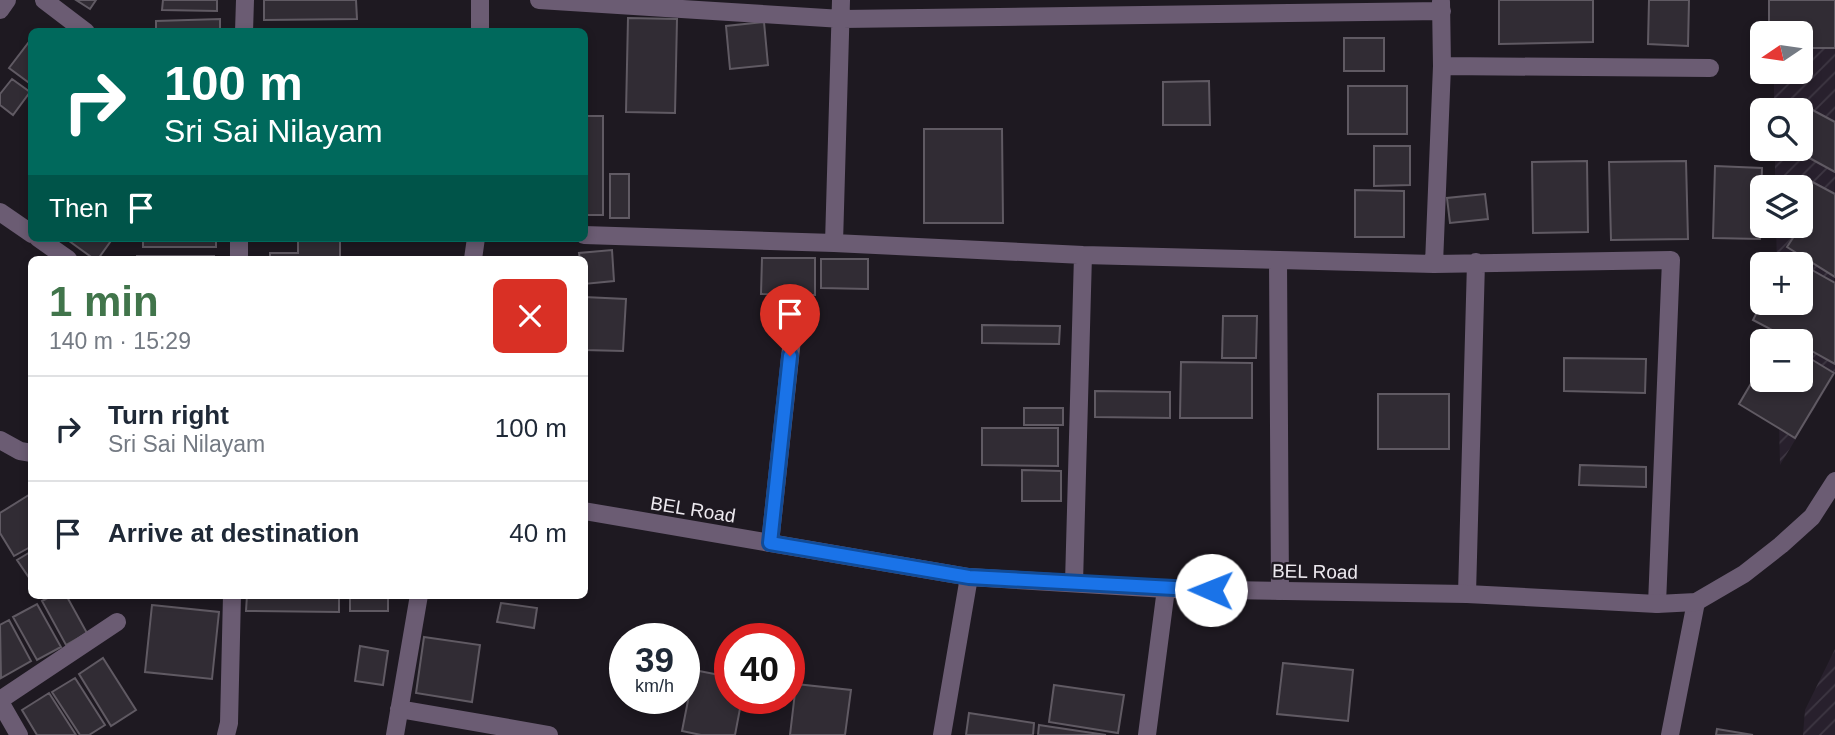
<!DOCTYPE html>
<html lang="en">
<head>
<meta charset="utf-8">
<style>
  :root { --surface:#fff; --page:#f6f6f7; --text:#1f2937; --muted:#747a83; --line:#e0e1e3; --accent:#41754b }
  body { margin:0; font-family:Helvetica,sans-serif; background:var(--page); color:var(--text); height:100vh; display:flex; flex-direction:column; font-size:26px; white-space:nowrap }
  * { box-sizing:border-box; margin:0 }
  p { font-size:23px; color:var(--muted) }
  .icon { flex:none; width:38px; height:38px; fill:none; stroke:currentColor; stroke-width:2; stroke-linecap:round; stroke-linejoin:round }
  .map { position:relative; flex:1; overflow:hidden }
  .panel { position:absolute; left:28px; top:256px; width:560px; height:343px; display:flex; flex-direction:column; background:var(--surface); border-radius:10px; box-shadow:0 4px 10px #0003 }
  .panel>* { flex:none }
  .banner { position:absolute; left:28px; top:28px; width:560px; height:214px; border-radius:10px; box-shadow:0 4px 10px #0003; background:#00695c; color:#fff; overflow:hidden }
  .needle { width:46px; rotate:257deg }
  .tools { position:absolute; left:1750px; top:21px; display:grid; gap:14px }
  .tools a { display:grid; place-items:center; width:63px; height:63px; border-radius:10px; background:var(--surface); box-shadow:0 4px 10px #0003; font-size:35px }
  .speed { position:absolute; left:609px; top:623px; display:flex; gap:14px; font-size:35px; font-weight:700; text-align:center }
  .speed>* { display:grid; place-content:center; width:91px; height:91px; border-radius:50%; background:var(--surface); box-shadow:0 4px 10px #0003; line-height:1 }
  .speed small { font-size:18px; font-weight:400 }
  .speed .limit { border:10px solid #d22; background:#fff; color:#111 }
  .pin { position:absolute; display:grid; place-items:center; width:60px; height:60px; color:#fff; margin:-72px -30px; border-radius:50% 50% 50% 0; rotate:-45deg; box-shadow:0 0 7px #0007 }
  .pin .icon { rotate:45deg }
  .me { position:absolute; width:77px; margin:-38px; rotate:271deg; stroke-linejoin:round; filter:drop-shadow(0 0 5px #0008) }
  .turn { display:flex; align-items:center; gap:24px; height:147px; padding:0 21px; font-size:32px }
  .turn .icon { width:91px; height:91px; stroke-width:2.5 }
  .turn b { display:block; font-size:49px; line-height:60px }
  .then { display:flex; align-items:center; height:66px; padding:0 21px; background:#0003; gap:14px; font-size:26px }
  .round { display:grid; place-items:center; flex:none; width:74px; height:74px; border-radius:10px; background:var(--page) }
  .head { display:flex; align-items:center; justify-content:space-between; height:119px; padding:0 21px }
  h1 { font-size:42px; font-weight:700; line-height:52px; color:var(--accent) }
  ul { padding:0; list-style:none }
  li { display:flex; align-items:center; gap:21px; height:105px; padding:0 21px; border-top:2px solid var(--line) }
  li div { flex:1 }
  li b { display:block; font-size:26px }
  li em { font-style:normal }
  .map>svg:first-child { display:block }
  .industrial { fill:url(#industrial-furrows) }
  .building { fill:#312c34; stroke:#605a63; stroke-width:2 }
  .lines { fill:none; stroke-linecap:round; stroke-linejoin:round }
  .minor { stroke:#6b5c73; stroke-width:18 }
  .tertiary { stroke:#6b5c73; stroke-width:18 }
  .route-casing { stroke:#114b97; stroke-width:18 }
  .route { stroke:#1a73e8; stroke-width:12 }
  .labels { text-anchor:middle; stroke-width:5; stroke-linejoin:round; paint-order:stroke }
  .street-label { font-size:19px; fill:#ede9ef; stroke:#1e1921 }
</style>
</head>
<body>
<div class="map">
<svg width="1835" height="735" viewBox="0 0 1835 735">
  <defs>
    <pattern id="industrial-furrows" width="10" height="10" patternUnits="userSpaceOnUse" patternTransform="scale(1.75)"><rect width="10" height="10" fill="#28202d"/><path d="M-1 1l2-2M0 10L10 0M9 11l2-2" fill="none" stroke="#3d3642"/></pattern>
  </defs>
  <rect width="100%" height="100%" fill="#1e1921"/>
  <path class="industrial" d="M1773 0H1835V374L1780 465 1778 380H1801V341H1778L1777 303H1801V264H1777L1776 226H1801V187H1775V149H1801V110H1774V72H1801V33H1773Z
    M1835 649V735H1803L1805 710Z"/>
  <path class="building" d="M76 0H96L90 9Z
    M163 0H217V11L162 10Z
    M264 0H356L357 19 264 20Z
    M1499 0H1593V42L1499 44Z
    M1649 0H1689L1688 46 1648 44Z
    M1769 0H1835V48H1801V33H1769Z
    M628 18 677 19 675 113 626 112Z
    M220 19V32H156V21Z
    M764 22 768 65 730 69 726 26Z
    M32 38V85L9 68Z
    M1344 38H1384V71H1344Z
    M12 79 30 92 13 115 0 105V94Z
    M1209 81 1210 125H1163V82Z
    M1348 86H1407V134H1348Z
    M1792 99 1835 122V172L1793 149H1801V110H1786Z
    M584 116H603V215H584Z
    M924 129H1002L1003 223H924Z
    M1374 146H1410V185L1374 186Z
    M1587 161 1588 232 1533 233 1532 162Z
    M1686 161 1688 239 1611 240 1609 162Z
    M1715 166 1762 168 1760 239 1713 238Z
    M610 174H629V218H610Z
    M1805 178 1835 194V277L1787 247 1804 221 1801 218V187H1798Z
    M1355 190 1404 191V237H1355Z
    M1485 194 1488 219 1450 223 1447 198Z
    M65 238H113L98 259H94Z
    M143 238H216V247H143Z
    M270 238H340V259H270V253H298V241H270Z
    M612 250 614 281 584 284V259H580L579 253Z
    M137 256H214V259H137Z
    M1787 256 1835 283V364L1801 345V341H1793L1753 320 1762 302 1801 303V264H1782Z
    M762 258H815V295L761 294Z
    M821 259H868V289L821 288Z
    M584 297 626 299 623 351 584 350Z
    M1223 316H1257L1256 358H1222Z
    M982 325 1060 326 1059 344 982 343Z
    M1801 353 1834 373 1795 438 1739 404 1762 365V380H1801Z
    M1564 358 1646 359 1645 393 1564 391Z
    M1181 362 1252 363V418H1180Z
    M1095 391 1170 392V418L1095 417Z
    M1378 394H1449V449H1378Z
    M1024 408H1063V425H1024Z
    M982 428H1058V466L982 465Z
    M1580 465 1646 467V487L1579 485Z
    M1022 470 1061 471V501H1022Z
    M32 493V546L14 556 0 533V513Z
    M32 551V582L17 560Z
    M53 595H66L87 633 66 645 42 601Z
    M247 595H339V612L246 611Z
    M350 595H388V611H350Z
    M501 603 537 608 534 628 497 622Z
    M37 604 61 647 37 660 13 617Z
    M152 605 219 612 212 679 145 672Z
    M9 620 31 661 1 678 0 625Z
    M424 637 480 645 472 702 416 693Z
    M360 646 388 651 383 685 355 681Z
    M103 658 136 710 111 726 79 674Z
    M1283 663 1353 670 1348 721 1277 714Z
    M694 670 730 677V698H742L735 735H701L682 731Z
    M75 678 105 725 89 735H80L52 692Z
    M796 684 851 690 845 735H790Z
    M1054 685 1124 695 1118 733 1049 722Z
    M49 693 76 735H37L22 710Z
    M969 713 1034 723 1033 735H966Z
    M1039 725 1106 735H1038Z
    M1717 729 1753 735H1716Z"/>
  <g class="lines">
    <path class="minor" d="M44 0 86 32
      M539 0 842 19 1442 11
      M0 10 7 0
      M244 32 245 0
      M480 32V0
      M1442 66 1710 68
      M0 212 32 234
      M584 235 834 243 1083 255 1434 264 1671 260 1657 604
      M38 238 68 259
      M834 243 841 0
      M239 259V238
      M473 259 476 238
      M1278 260 1280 591
      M1434 264 1442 66 1441 2
      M770 543 793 330
      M1074 583 1083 255
      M1467 594 1476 262
      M0 700 117 622
      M0 702 19 735
      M399 709 549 735
      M226 735 229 723 232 595
      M395 735 419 595
      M942 735 969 577
      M1147 735 1166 589
      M1670 735 1696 602"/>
    <path class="tertiary" d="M0 440 20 451 32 453
      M584 511 969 577 1166 589 1467 594 1657 604 1696 602 1744 574 1781 545 1812 517 1835 481"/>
  </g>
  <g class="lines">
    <g class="route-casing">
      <path id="route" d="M790 356 770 543 969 577 1211 590"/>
    </g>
    <use href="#route" class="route"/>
  </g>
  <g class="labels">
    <g class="street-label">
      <text transform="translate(693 509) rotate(9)" y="7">BEL Road</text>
      <text transform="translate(1315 571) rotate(1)" y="7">BEL Road</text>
    </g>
  </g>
</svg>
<div class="tools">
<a><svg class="needle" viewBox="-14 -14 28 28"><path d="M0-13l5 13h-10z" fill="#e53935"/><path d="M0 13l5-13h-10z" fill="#747a83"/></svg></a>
<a><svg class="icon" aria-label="search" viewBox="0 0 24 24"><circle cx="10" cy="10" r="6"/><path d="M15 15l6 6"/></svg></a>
<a><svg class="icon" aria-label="layers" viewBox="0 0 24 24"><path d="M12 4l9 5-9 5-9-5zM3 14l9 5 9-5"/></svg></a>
<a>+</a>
<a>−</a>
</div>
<div class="speed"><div>39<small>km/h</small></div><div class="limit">40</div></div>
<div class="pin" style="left:790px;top:356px;background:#d93025"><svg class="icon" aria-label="arrive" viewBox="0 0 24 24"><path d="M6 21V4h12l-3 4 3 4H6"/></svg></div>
<svg class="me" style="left:1211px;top:590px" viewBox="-20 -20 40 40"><circle r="19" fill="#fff"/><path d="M0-13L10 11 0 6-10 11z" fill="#1a73e8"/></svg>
<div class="banner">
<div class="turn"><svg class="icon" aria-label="right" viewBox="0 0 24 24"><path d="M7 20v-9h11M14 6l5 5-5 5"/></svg><div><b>100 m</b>Sri Sai Nilayam</div></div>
<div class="then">Then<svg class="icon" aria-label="arrive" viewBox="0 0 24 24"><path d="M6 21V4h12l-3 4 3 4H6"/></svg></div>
</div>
<section class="panel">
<div class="head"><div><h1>1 min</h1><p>140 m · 15:29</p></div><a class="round" style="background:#d93025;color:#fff"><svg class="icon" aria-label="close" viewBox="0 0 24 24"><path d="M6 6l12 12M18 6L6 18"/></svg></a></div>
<ul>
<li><svg class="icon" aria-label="right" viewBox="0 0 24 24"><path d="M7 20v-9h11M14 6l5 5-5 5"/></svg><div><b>Turn right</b><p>Sri Sai Nilayam</p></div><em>100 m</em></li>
<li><svg class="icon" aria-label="arrive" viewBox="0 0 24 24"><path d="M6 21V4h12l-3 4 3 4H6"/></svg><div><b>Arrive at destination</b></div><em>40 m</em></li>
</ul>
</section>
</div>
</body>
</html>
